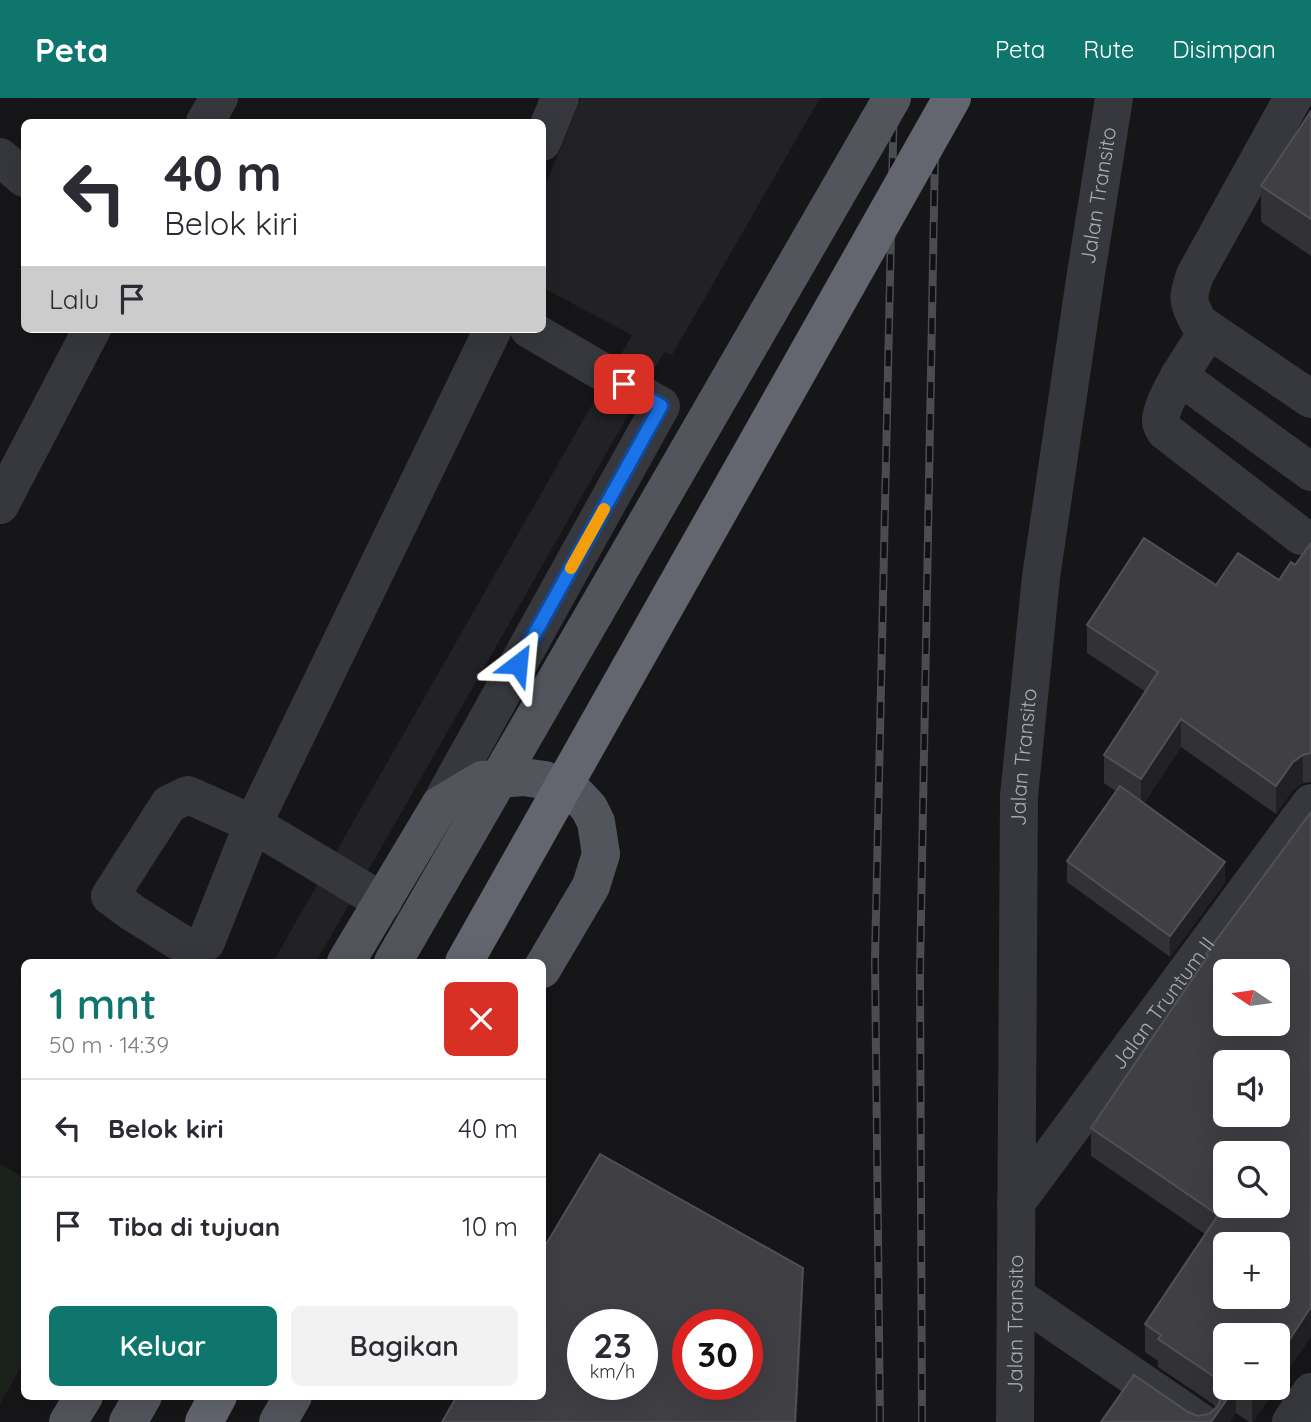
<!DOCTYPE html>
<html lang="id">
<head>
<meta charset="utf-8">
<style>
  :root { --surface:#fff; --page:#f2f2f3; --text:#2b2b33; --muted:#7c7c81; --line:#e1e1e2; --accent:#0f766e }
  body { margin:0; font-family:Quicksand,sans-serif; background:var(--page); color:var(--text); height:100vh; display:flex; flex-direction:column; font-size:26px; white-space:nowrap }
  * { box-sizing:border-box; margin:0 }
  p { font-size:23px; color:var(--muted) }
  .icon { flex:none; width:38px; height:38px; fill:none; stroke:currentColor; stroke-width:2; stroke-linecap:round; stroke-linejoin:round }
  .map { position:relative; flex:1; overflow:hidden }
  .details { position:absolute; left:21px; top:861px; width:525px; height:441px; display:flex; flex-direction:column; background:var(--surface); border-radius:10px; box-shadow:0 7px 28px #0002 }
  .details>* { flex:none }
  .hud { position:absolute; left:21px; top:21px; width:525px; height:214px; border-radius:10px; box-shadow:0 7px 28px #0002; background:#fff; color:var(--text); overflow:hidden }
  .needle { width:46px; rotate:283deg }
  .buttons { position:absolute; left:1213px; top:861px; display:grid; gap:14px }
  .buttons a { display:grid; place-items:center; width:77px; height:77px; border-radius:10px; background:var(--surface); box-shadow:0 7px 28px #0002; font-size:35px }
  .speed { position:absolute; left:567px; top:1211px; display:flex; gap:14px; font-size:35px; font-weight:700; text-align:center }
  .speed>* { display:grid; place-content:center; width:91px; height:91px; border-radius:50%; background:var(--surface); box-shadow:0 7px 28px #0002; line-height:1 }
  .speed small { font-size:18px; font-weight:400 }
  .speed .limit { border:10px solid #d22; background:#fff; color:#111 }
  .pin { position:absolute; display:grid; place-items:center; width:60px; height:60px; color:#fff; margin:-30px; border-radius:14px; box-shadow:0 4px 10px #0006 }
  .me { position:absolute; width:77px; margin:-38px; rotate:29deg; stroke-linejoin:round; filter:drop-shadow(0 0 5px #0008) }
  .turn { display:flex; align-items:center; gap:24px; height:147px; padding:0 28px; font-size:32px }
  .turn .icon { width:91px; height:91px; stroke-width:2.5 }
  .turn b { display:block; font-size:49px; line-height:60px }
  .then { display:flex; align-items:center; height:66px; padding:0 28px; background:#0003; gap:14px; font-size:26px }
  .round { display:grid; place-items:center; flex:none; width:74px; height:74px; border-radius:10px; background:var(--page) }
  .headline { display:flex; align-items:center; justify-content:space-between; height:119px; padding:0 28px }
  h1 { font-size:42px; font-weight:600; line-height:52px; color:var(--accent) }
  .button { display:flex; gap:14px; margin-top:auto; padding:14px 28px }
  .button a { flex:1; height:80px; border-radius:10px; background:var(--accent); color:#fff; font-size:28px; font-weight:600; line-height:80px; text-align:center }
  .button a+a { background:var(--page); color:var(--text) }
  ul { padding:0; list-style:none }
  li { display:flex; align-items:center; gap:21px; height:98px; padding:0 28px; border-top:2px solid var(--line) }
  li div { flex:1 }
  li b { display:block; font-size:26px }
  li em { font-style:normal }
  header { display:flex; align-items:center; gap:42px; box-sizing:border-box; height:98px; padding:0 35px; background:var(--accent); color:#fff }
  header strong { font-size:33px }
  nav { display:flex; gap:38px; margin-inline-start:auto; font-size:24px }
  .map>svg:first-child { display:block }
  .built { fill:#222225 }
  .green { fill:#1c231d }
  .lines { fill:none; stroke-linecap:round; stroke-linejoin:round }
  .minor { stroke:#37383d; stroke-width:38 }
  .major { stroke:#53555c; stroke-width:38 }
  .highway { stroke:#63666e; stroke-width:38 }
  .rail-casing { stroke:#4a4c52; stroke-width:8 }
  .rail { stroke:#111113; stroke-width:5; stroke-dasharray:16; stroke-linecap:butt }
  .major-bridge { stroke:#53555c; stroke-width:38 }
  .highway-bridge { stroke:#63666e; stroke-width:38 }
  .wall { fill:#323236 }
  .shaded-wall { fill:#212124 }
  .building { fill:#3f3f44; stroke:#4f5156; stroke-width:2; fill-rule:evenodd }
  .route-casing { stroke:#114b97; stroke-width:18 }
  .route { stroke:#1a73e8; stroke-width:12 }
  .slow { stroke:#f59e0b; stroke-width:12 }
  .labels { text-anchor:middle; stroke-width:7; stroke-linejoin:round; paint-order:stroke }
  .street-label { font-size:21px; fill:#a8adb8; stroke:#111113 }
</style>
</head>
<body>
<header>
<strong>Peta</strong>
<nav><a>Peta</a><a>Rute</a><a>Disimpan</a></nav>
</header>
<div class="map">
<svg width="1311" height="1324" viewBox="0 0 1311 1324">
  <rect width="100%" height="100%" fill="#161618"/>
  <path class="built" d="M581 0H820L672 257 664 254 316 864H273L632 237 543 190V93Z"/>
  <path class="green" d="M0 1066 24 1080V1264L0 1306Z"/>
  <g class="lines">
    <g class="minor">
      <path d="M1293 0 1195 177C1187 199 1187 204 1199 225L1311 301"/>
      <path d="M205 24 219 0"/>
      <path d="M542 44 560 0"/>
      <path d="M0 59 24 80"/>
      <path d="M1209 232C1198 249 1159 304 1161 324 1161 327 1163 330 1165 333L1301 438"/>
      <path d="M1179 278 1311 374"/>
      <path d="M0 407 92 231"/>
      <path d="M440 707 661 308 529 231"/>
      <path d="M383 804 253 726 188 697 169 706 110 798 133 815 189 850 206 844 253 726 493 231"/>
      <path id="s1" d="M1016 1105 1311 705"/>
      <path d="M1016 1198 1200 1324"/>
      <path id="s2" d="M1015 1324 1019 698 1041 479 1085 182 1114 0"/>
      <path d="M1291 1324 1311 1294"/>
    </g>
    <path class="major" d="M346 864 440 707 482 682 523 679 545 682 562 689 578 698 589 710 596 724 601 756 591 788 542 871
      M68 1324 84 1298
      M128 1324 143 1298
      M278 1324 293 1298"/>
    <path class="highway" d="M204 1324 218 1298"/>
    <g class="rail-casing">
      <path id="rail" d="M880 1324 875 862 894 0
        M922 1324 920 874 936 0"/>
    </g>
    <use href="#rail" class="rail"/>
    <path class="major-bridge" d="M393 864 892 0"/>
    <path class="highway-bridge" d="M464 864 952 0"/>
  </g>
  <path class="wall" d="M1311 13V158L1261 124V88Z
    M1311 445V684L1303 685 1293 692 1276 716 1181 649 1144 705 1225 785 1170 859 1067 784V763L1117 694 1104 685V657L1146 594 1087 555V527L1216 487 1279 482 1295 467Z
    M1311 714V1238L1278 1287V1237L1225 1290H1276L1253 1324H1249L1236 1315 1101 1324 1188 1314 1198 1318 1209 1316 1216 1310 1213 1306 1158 1269V1263L1145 1254V1226L1205 1136 1091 1058V1030L1206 860V856Z"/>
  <path class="shaded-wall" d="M1181 621V649L1141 709V681Z
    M1303 657V685L1293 692 1276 716V688L1293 664Z
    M1225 764V785L1170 859V838Z
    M803 1170V1206L797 1324H795Z
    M1311 1209V1238L1278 1287V1259Z
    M1235 1290H1236V1315L1230 1324H1211Z
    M1257 1290H1276L1253 1324H1252V1298Z"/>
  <path class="building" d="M1311 13V121L1261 88Z
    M1144 440 1216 487 1238 455 1279 482 1291 464 1295 467 1311 445V655L1303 657 1293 664 1276 688 1181 621 1141 681 1104 657 1158 574 1087 527Z
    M1120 688 1225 764 1170 838 1067 763Z
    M1311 714V1209L1278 1259V1237H1225V1290H1235L1211 1324H1101L1134 1277 1188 1314 1198 1318 1209 1316 1218 1308 1222 1297 1220 1287 1213 1278 1158 1241 1161 1237 1145 1226 1218 1117 1091 1030 1208 858 1206 856ZM1225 873H1278V926H1225ZM1225 964H1278V1017H1225ZM1225 1055H1278V1108H1225ZM1225 1146H1278V1199H1225Z
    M600 1056 803 1170 795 1324H442L457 1298H542V1153ZM583 1227H642V1286H583ZM688 1227H747V1286H688Z
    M1240 1290H1257L1252 1298Z"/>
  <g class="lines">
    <g class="route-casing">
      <path id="route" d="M518 566 661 308 624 286"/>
    </g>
    <use href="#route" class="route"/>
    <path class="slow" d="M571 470 604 411"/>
  </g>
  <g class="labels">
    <g class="street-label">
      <text dy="7" stroke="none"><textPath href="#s2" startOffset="1232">Jalan Transito</textPath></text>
      <text dy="7" stroke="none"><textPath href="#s2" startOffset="665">Jalan Transito</textPath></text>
      <text dy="7" stroke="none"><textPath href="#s1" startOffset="248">Jalan Truntum II</textPath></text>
      <text dy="7" stroke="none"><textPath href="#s2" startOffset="98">Jalan Transito</textPath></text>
    </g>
  </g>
</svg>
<div class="buttons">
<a><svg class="needle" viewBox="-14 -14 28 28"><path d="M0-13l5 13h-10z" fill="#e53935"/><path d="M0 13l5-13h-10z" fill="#7c7c81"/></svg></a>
<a><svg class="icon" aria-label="sound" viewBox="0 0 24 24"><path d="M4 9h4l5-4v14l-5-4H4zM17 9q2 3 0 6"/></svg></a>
<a><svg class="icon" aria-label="search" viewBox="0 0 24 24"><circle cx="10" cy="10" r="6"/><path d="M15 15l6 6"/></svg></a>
<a>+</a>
<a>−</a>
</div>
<div class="speed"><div>23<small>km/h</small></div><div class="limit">30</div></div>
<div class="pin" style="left:624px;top:286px;background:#d93025"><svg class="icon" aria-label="arrive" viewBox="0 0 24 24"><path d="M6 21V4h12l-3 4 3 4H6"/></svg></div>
<svg class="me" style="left:518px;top:566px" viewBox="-20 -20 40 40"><path d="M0-17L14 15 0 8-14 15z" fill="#1a73e8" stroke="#fff" stroke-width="4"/></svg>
<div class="hud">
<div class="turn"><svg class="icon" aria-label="left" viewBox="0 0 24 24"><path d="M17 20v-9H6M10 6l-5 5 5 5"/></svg><div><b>40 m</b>Belok kiri</div></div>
<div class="then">Lalu<svg class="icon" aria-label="arrive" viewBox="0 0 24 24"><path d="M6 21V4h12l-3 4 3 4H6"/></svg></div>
</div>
<section class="details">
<div class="headline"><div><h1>1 mnt</h1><p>50 m · 14:39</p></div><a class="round" style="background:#d93025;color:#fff"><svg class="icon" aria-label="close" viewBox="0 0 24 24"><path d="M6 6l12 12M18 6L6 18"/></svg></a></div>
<ul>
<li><svg class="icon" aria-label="left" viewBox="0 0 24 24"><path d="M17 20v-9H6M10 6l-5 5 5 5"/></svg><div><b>Belok kiri</b></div><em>40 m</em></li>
<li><svg class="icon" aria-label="arrive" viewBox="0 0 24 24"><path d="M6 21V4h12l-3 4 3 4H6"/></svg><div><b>Tiba di tujuan</b></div><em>10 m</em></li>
</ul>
<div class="button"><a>Keluar</a><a>Bagikan</a></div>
</section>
</div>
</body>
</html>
